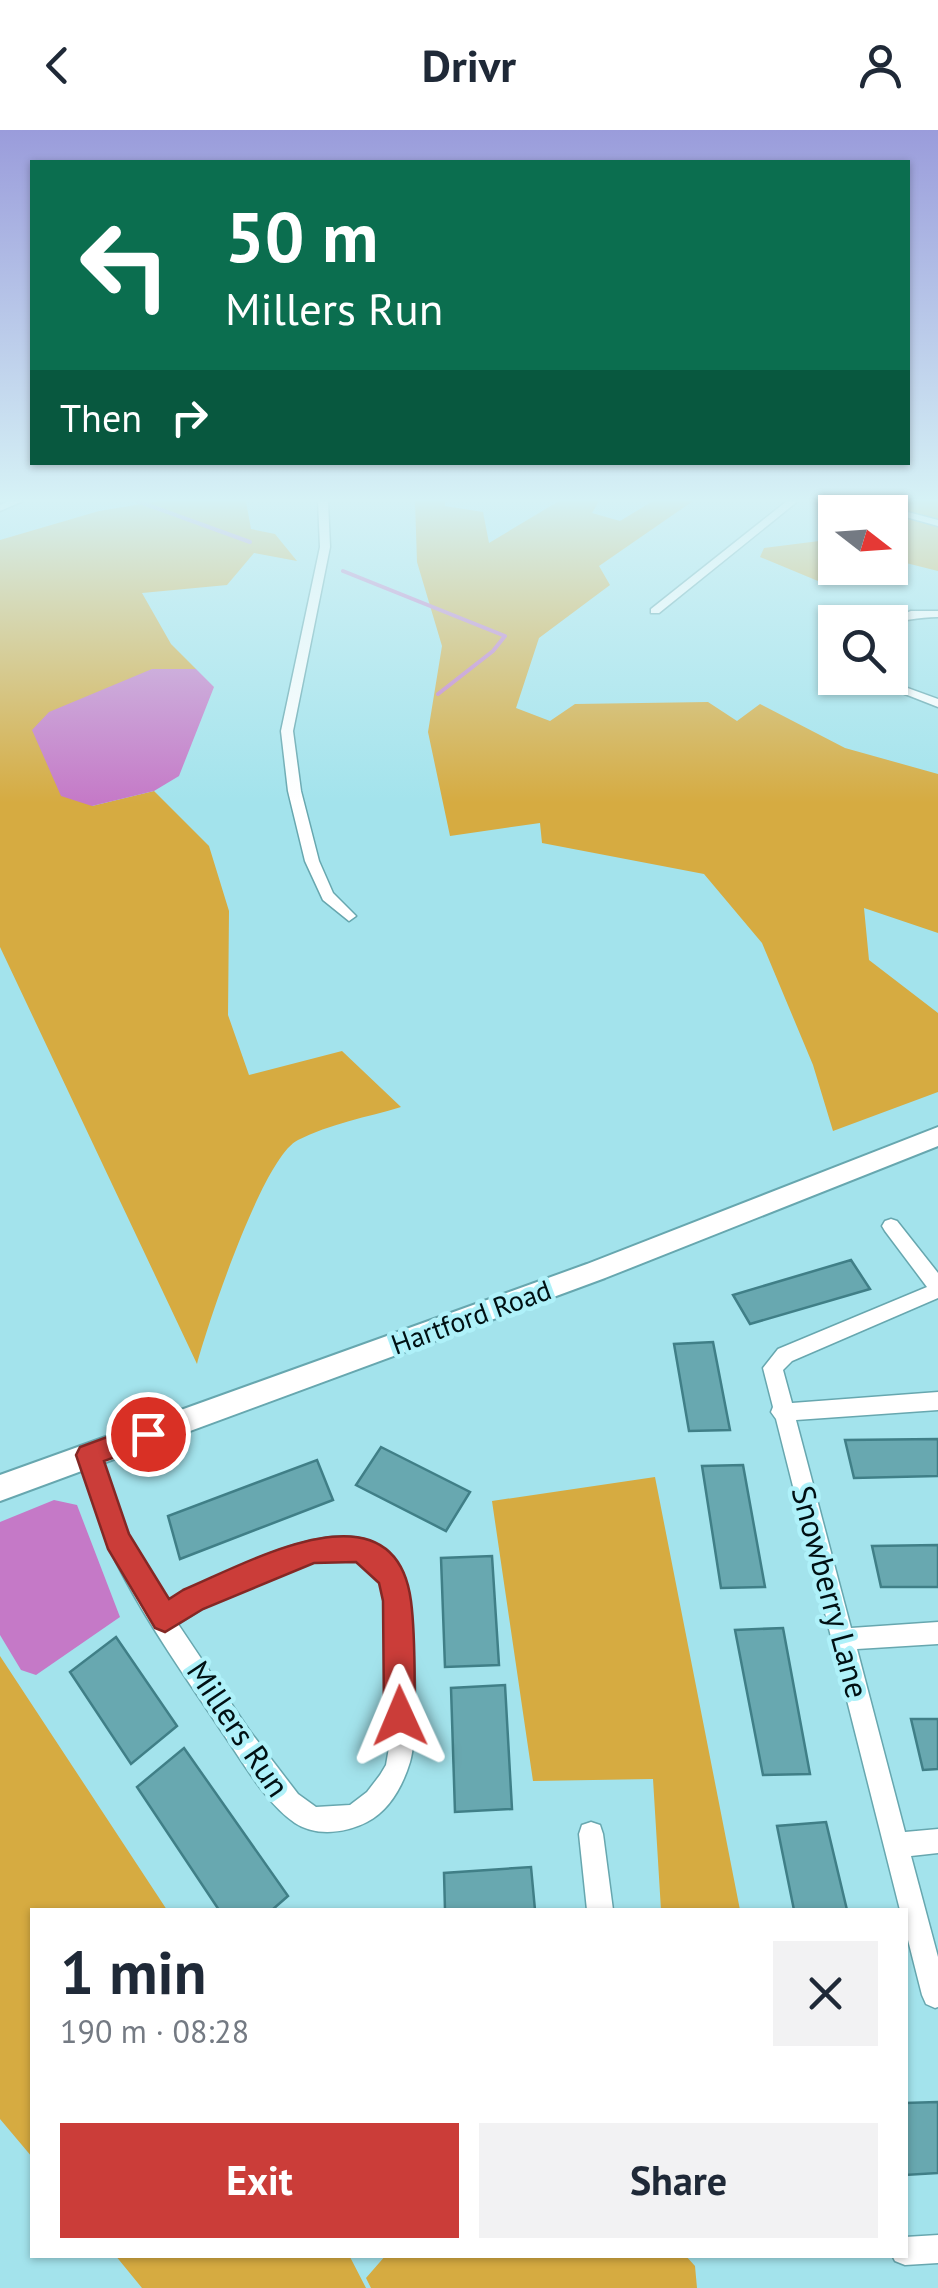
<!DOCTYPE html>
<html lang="en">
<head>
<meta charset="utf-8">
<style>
  :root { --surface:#fff; --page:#f2f2f3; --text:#1f2937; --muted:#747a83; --accent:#cb3d39 }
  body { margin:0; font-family:"PT Sans",sans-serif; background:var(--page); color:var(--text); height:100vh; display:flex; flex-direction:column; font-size:38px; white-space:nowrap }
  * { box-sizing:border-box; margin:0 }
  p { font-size:32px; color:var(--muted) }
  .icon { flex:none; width:55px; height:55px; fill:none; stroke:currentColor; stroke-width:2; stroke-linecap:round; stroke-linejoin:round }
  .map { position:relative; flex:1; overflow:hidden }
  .details { position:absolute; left:30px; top:1778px; width:878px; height:350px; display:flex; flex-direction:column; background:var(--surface); border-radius:0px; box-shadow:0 2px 8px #0004 }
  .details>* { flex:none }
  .banner { position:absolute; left:30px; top:30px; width:880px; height:305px; border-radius:0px; box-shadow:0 2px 8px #0004; background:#0b6e4f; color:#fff; overflow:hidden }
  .needle { width:65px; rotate:107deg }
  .fabs { position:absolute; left:818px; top:365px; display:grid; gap:20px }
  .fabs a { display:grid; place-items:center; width:90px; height:90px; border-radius:0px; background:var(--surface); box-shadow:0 2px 8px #0004; font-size:50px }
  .pin { position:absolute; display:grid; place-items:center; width:85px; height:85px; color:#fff; margin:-42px; border:5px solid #fff; border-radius:50%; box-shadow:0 2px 10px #0007 }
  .me { position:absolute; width:110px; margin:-55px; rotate:359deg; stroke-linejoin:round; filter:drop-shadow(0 0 8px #0008) }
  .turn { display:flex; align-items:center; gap:35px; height:210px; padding:0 30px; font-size:45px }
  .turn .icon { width:130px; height:130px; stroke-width:2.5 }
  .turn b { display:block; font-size:70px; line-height:85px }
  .then { display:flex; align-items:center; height:95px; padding:0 30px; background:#0003; gap:20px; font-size:38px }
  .round { display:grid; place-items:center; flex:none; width:105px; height:105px; border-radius:0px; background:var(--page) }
  .summary { display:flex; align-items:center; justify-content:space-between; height:170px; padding:0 30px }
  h1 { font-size:60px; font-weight:600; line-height:75px }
  .button { display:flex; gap:20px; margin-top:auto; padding:20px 30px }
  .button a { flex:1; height:115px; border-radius:0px; background:var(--accent); color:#fff; font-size:40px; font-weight:600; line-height:115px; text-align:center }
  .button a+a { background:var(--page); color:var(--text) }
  header { display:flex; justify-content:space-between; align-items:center; height:130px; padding:0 30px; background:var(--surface); font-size:45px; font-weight:600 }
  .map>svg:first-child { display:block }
  .green { fill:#d6ab41 }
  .water { fill:#c579c7 }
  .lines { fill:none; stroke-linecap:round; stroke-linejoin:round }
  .stream { stroke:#c579c7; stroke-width:4 }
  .building { fill:#68a8b0; stroke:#407f87; stroke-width:2.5 }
  .minor-casing { stroke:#67a7af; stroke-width:3 }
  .secondary-casing { stroke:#67a7af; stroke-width:4 }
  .minor { fill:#fff; fill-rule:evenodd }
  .secondary { fill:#fff; fill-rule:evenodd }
  .route { fill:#cb3d39; stroke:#842825; stroke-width:2.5 }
  .labels { text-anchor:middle; stroke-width:9; stroke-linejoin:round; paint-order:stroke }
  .street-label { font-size:28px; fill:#001013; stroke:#aff1f9 }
  .near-street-label { font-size:32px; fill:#001013; stroke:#aff1f9 }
</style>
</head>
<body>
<header><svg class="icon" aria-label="back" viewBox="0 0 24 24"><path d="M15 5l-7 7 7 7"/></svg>Drivr<svg class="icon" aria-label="person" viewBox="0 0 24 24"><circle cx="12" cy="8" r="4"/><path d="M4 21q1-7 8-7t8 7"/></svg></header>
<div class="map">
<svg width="938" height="2158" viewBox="0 0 938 2158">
  <rect width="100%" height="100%" fill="#a3e3ec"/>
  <path class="green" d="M160 371H246L251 399 275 404 297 431 254 423 227 455 142 463 171 514 196 539H152L92 676 154 661 209 716 229 781 228 885 249 945 342 921 401 977C368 987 329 994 298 1010 263 1027 208 1193 197 1234L0 817V410L99 381Z
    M415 371H445V376L483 382 489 413 559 371H599L592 383 620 391 653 371H693L599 436 610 455 539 508 516 578 550 591 575 574 708 572 737 591 760 574 845 618 938 644V803L864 778 869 830 938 883V962L833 1001 813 935 762 813 704 744 542 713 540 693 450 706 428 602 442 516 417 432Z
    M903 371H938V441L890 429V385Z
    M835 409 837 438 818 451 760 427 764 418Z
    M655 1347 740 1780H661L653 1649 533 1651 492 1371Z
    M0 1526 167 1780H32V2027L0 1989Z
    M115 2125H349L366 2158H142Z
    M386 2125H685L695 2136 697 2158H371L366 2148Z"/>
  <path class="water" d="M152 539H196L214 557 179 646 154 661 92 676 61 666 32 600 49 582Z
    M54 1370 77 1375 120 1487 36 1545 21 1540 0 1505V1392Z"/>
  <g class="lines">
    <path class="stream" d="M137 371 250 412
      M343 441 505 506 493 521 438 564"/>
  </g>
  <path class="building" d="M851 1130 870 1159 750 1194 733 1165Z
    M713 1212 730 1300 689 1301 674 1214Z
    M938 1309V1346L854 1348 845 1310Z
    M381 1317 470 1362 446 1401 356 1355Z
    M317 1330 333 1370 180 1429 168 1386Z
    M743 1335 765 1457 721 1458 702 1336Z
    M938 1415V1457H881L872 1416Z
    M492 1426 499 1535 445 1537 441 1428Z
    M783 1498 810 1644 763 1645 735 1500Z
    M116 1507 177 1596 131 1634 70 1542Z
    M505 1555 512 1679 455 1682 451 1558Z
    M911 1589H938V1639L923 1640Z
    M184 1618 288 1766 272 1780H219L137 1657Z
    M826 1692 847 1780H794L777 1696Z
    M531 1737 535 1780H445L444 1743Z
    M938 1972V2043L905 2045V1973Z"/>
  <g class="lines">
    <g class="minor-casing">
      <path id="minor" d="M9 371H23L0 381V375Z
        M318 371H328L330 417 293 601 301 661 319 731 333 763 356 786 349 791 323 770 305 731 288 661 281 601 320 417Z
        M787 371H798L659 483H651V479Z
        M849 371H866L938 390V396Z
        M911 481H938V487C917 487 898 493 881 492Z
        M864 548H880L938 569V577Z
        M891 1089 897 1091 938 1143V1168L792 1231 783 1240 792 1273 938 1262V1280L796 1290 851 1498 938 1492V1514L857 1519 905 1702 938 1699V1723L911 1726 938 1827V1877L935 1878 926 1874 922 1865 905 1798V1780H900L776 1289 771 1282 773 1277 763 1238 778 1219 927 1157 885 1101 882 1096 885 1091Z
        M89 1316 96 1319 99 1325 128 1411 166 1476C208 1449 313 1394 363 1409 382 1414 397 1433 403 1451 414 1486 420 1598 410 1632 403 1655 390 1680 367 1692 346 1703 316 1707 295 1693 266 1673 244 1634 224 1605 187 1549 146 1492 116 1432 100 1398 90 1361 79 1325L82 1319ZM342 1426 358 1428 380 1449 384 1464 390 1537V1612L386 1635 380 1645 367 1662 350 1675 316 1677 298 1664 249 1600 178 1494C228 1461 283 1434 342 1426Z
        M591 1692 600 1695 603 1704 613 1780H587L579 1704 582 1695Z
        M938 2105V2133L905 2135 895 2131 892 2125H905V2107Z"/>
    </g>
    <g class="secondary-casing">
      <path id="secondary" d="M938 997V1016L605 1148 0 1371V1345L587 1134Z"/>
    </g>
    <use href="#minor" class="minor"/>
    <use href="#secondary" class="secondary"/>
  </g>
  <linearGradient id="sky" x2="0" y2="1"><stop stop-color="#9a9cdb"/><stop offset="0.55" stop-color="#d6f2f6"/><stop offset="1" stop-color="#d6f2f6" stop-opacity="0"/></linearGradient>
  <rect width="938" height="673" fill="url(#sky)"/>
  <path class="route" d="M148 1292 157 1296 161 1304 157 1312 104 1331 129 1404 169 1469 183 1460C248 1433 395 1348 411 1471 416 1509 414 1549 415 1586L410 1597 400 1601 389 1597 384 1586 383 1471 379 1453 356 1432 314 1433 203 1479 165 1502 155 1498 108 1419 76 1325 80 1317Z"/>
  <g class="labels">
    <g class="street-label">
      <text transform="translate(471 1187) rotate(-20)" y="10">Hartford Road</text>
    </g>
    <g class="near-street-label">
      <text transform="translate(830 1462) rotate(75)" y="11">Snowberry Lane</text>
      <text transform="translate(238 1599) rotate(56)" y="11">Millers Run</text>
    </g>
  </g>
</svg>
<div class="fabs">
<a><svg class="needle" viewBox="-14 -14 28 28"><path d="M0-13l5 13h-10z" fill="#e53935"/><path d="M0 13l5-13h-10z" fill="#747a83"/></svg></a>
<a><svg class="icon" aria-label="search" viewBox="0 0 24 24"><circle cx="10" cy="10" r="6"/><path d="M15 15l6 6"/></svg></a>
</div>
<div class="pin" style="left:148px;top:1304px;background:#d93025"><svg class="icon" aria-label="arrive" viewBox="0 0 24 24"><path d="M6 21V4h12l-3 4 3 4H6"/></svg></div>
<svg class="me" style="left:400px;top:1586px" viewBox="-20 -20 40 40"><path d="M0-17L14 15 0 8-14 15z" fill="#cb3d39" stroke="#fff" stroke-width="4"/></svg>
<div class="banner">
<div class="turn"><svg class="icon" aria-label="left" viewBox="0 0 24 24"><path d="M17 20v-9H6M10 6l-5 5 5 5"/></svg><div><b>50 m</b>Millers Run</div></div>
<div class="then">Then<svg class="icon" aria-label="right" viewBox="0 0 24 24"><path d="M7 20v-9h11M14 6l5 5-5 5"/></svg></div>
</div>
<section class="details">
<div class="summary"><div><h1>1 min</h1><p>190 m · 08:28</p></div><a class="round"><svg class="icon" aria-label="close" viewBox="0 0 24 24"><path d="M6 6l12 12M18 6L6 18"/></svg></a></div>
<div class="button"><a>Exit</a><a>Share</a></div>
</section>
</div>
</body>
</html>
